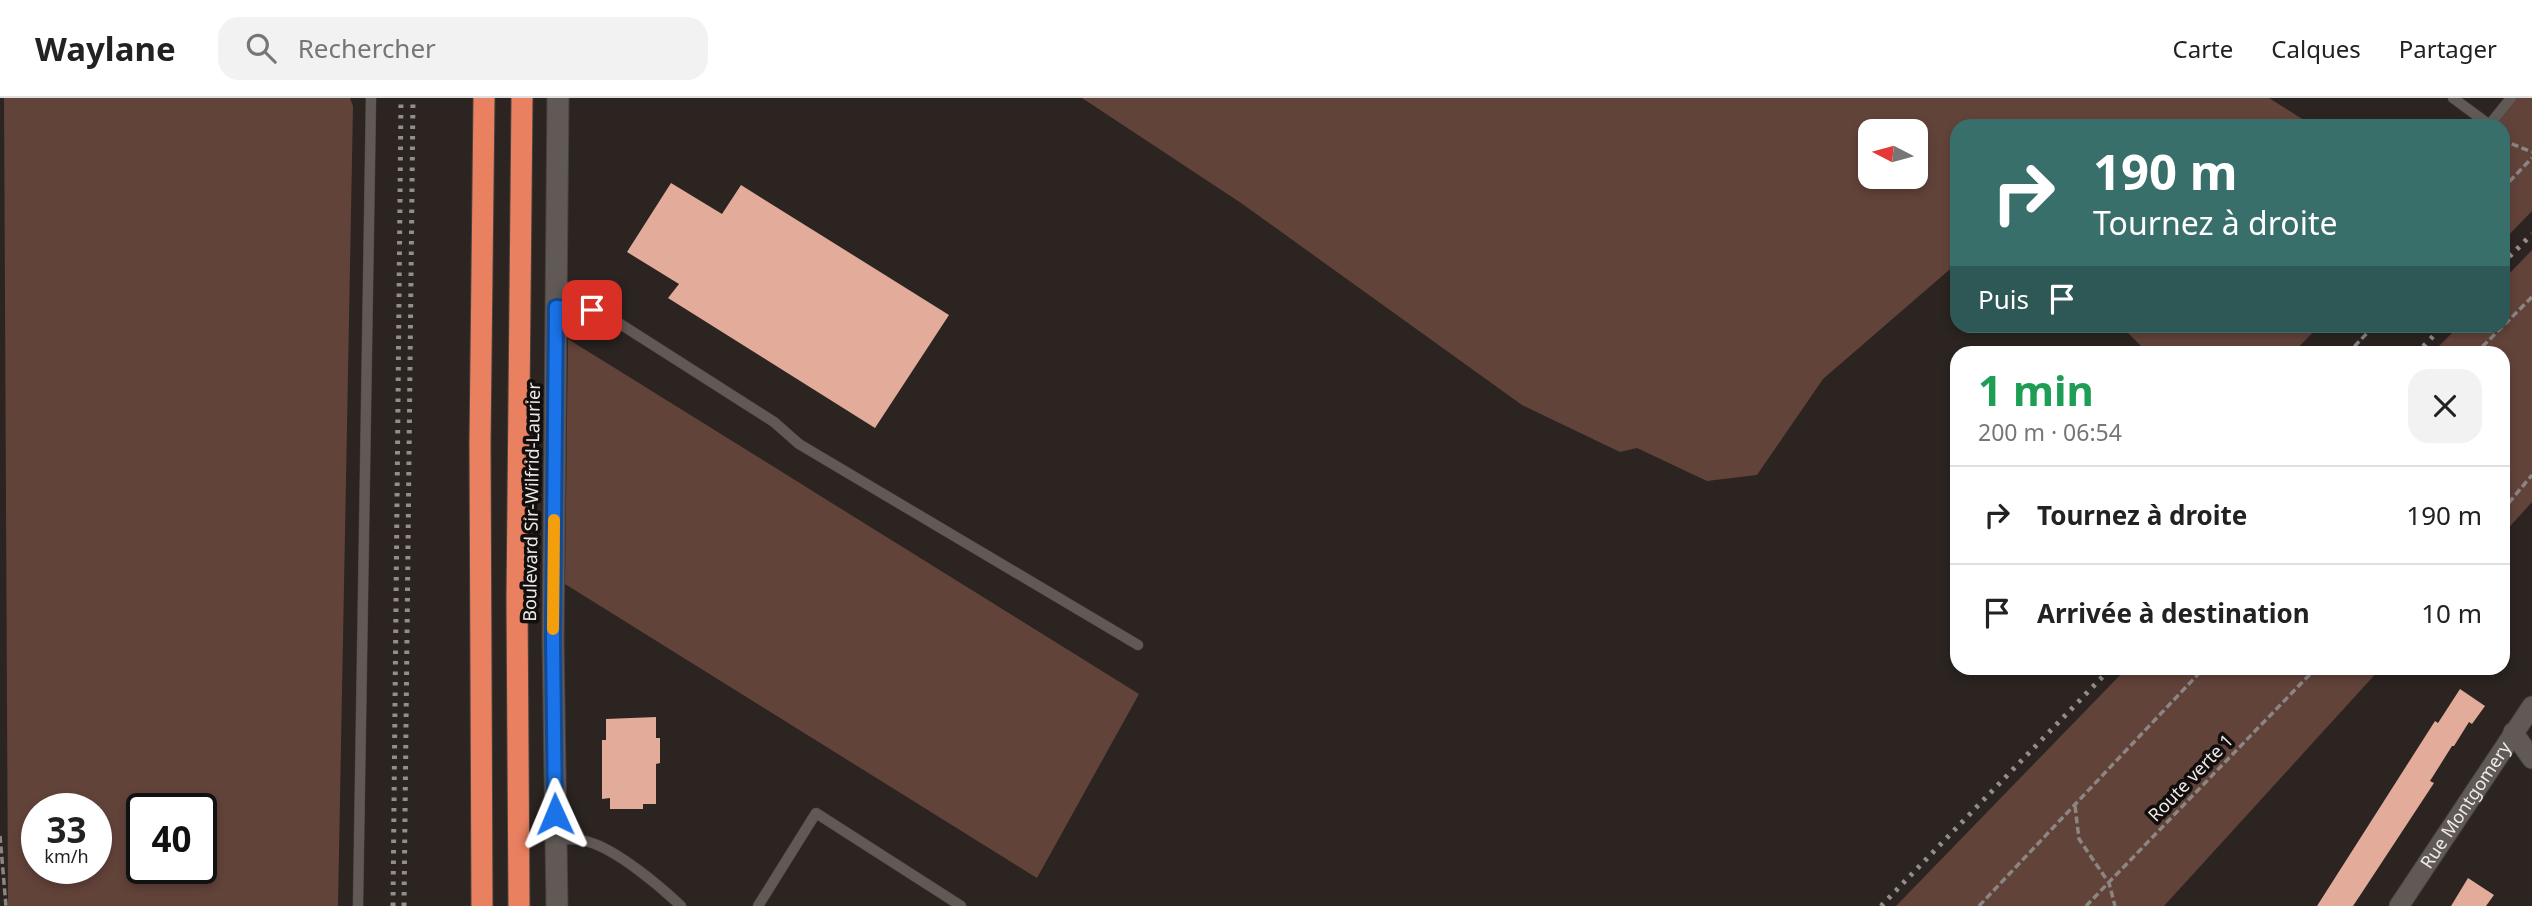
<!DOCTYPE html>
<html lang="fr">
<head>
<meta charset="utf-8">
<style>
  :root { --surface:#fff; --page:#f2f2f2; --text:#222; --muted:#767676; --line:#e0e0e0 }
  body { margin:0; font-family:"Noto Sans",sans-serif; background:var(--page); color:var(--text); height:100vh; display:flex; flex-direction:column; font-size:26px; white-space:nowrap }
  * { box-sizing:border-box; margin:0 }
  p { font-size:23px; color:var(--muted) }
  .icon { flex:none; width:38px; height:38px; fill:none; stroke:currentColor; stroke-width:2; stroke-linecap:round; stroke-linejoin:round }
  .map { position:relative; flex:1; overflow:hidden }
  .side { position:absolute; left:1950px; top:248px; width:560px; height:329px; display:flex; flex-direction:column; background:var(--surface); border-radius:21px; box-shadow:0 4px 10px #0003 }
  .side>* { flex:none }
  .top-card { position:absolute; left:1950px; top:21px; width:560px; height:214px; border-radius:21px; box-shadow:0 4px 10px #0003; background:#396f6b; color:#fff; overflow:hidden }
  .needle { width:46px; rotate:276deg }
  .buttons { position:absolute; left:1858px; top:21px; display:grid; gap:14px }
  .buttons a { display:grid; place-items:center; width:70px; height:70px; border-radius:14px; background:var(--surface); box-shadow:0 4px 10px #0003; font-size:35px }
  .speed { position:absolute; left:21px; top:695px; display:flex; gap:14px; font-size:35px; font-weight:700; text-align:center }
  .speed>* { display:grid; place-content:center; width:91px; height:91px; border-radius:50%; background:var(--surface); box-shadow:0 4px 10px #0003; line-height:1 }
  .speed small { font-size:18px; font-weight:400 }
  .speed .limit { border:4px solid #111; border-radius:10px; background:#fff; color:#111 }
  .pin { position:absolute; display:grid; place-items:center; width:60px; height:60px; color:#fff; margin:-30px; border-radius:14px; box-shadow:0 4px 10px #0006 }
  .me { position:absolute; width:77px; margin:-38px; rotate:359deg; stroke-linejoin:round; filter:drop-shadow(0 0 5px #0008) }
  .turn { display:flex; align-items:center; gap:24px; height:147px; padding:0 28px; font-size:32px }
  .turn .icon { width:91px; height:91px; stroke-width:2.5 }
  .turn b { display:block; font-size:49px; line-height:60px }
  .then { display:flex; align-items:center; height:66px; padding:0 28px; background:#0003; gap:14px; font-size:26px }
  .round { display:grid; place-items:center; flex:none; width:74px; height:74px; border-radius:21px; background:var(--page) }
  .overview { display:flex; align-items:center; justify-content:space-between; height:119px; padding:0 28px }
  h1 { font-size:42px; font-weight:700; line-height:52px; color:#1e9e55 }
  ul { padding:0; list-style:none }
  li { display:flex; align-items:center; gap:21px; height:98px; padding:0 28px; border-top:2px solid var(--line) }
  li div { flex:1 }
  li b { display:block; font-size:26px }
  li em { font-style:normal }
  header { display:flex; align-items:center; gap:42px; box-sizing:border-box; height:98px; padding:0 35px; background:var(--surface); border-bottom:2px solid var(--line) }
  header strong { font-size:33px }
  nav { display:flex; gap:38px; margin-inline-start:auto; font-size:24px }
  .search { width:490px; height:63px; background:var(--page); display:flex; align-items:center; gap:18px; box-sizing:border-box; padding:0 24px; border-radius:21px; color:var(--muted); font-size:26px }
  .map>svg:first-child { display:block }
  .green { fill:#62433a; fill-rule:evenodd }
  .building { fill:#e2ab9a }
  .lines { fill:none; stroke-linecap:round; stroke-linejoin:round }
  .lane-casing { stroke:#484240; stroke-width:11 }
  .street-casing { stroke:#484240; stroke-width:21 }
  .secondary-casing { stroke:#484240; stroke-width:23 }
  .highway-casing { stroke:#484240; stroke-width:23 }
  .path { stroke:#8b8583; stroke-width:3.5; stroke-dasharray:7 3.5; stroke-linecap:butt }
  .lane { stroke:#615956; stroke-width:10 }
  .street { stroke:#615956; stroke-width:19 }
  .secondary { stroke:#615956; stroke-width:21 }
  .highway { stroke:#e98060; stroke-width:21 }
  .rail { stroke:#938d8b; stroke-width:5; stroke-dasharray:3.5 7; stroke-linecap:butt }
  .route-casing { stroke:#114b97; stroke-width:18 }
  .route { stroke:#1a73e8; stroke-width:12 }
  .slow { stroke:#f59e0b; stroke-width:12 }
  .labels { text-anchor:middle; stroke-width:7; stroke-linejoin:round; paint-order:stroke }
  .street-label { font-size:18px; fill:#eee9e7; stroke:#110e0d }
</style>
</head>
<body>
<header>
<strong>Waylane</strong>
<div class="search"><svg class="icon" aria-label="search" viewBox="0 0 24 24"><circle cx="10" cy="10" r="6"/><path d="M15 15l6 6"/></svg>Rechercher</div>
<nav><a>Carte</a><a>Calques</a><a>Partager</a></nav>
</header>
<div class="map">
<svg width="2532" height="808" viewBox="0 0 2532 808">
  <rect width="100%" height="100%" fill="#2b2421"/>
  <path class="green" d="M4 0H350L353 8 338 808H8ZM96 710V770H37V710ZM201 710V770H142V710Z
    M1082 0H2269L2313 28H1956V166L1823 281 1757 377 1707 383 1637 350 1620 354 1522 307 1241 105ZM1916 33V79H1871V33Z
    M2516 0H2532V113L2503 143 2502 28H2495Z
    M2532 152V404L2503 436 2502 256 2432 255 2459 228H2502L2503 182Z
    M2121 228H2319L2292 256 2148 255Z
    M568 241 1139 596 1037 780 565 486Z
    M2126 571H2380L2164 808H1896Z"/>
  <path class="building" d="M671 85 722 116 741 87 949 217 875 330 668 200 679 186 627 154Z
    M2460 591 2485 608 2472 626 2469 624 2454 648H2452L2430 683 2434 685 2361 796 2353 808H2317L2435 623 2438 625Z
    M656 619V640H660V665L656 666V706H643V711H610V700L602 701V642H606V621Z
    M2468 780 2494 797 2486 808H2451Z"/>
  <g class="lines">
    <g class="lane-casing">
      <path id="lane" d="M2453 0 2491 28
        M2490 26 2511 0
        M556 209 592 212 603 215 774 324 799 346 1138 547
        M556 741C567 741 578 740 589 744 617 752 660 788 681 808
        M358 808 371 0
        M758 808 816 715 961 808"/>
    </g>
    <g class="street-casing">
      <g id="street">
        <path d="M2513 634 2532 661"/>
        <path id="s1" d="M2399 808 2532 608"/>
      </g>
    </g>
    <g class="secondary-casing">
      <path id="secondary" d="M557 808 553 541 558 0"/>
    </g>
    <g class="highway-casing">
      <path id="highway" d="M482 808 480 345 484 0
        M519 808 517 501 522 0"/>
    </g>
    <path class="path" d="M2502 42 2532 54
      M2502 91 2532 60
      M2347 256 2374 228
      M2475 256 2532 199
      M2502 413 2532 377
      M2075 708 2079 741 2109 785 2115 808
      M0 738 6 808
      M1979 808 2204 570
      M2086 808 2316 570"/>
    <use href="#lane" class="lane"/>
    <use href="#street" class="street"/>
    <use href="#secondary" class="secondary"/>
    <use href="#highway" class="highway"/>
    <path class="rail" d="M2502 166 2532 136
      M2416 256 2443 228
      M393 808 401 0
      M404 808 413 0
      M1881 808 2111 570"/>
  </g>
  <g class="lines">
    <g class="route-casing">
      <path id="route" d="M555 716 553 541 556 209 592 212"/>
    </g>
    <use href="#route" class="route"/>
    <path class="slow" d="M553 531 554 422"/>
  </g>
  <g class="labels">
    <g class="street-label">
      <text transform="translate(532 404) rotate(-89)" y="6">Boulevard Sir-Wilfrid-Laurier</text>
      <text transform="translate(2191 680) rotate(-46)" y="6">Route verte 1</text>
      <text dy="6" stroke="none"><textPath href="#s1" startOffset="121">Rue Montgomery</textPath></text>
    </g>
  </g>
</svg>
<div class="buttons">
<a><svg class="needle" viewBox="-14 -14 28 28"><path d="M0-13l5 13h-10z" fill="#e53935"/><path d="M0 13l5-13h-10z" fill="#767676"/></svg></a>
</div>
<div class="speed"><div>33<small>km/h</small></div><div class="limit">40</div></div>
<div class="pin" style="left:592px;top:212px;background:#d93025"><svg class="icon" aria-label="arrive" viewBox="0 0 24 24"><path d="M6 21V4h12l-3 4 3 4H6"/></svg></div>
<svg class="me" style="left:555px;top:716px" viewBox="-20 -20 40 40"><path d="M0-17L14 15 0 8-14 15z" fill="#1a73e8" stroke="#fff" stroke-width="4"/></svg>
<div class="top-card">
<div class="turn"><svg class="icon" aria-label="right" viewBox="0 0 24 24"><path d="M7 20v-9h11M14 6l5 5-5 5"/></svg><div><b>190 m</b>Tournez à droite</div></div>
<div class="then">Puis<svg class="icon" aria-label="arrive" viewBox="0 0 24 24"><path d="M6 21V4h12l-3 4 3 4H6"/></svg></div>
</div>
<section class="side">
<div class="overview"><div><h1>1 min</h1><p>200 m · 06:54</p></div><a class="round"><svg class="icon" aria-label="close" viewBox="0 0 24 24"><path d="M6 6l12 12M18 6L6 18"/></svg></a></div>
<ul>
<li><svg class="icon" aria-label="right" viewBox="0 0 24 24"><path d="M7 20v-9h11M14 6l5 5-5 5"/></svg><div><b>Tournez à droite</b></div><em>190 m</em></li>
<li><svg class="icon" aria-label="arrive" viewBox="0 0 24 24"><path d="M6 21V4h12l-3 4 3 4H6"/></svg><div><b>Arrivée à destination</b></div><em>10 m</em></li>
</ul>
</section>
</div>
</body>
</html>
